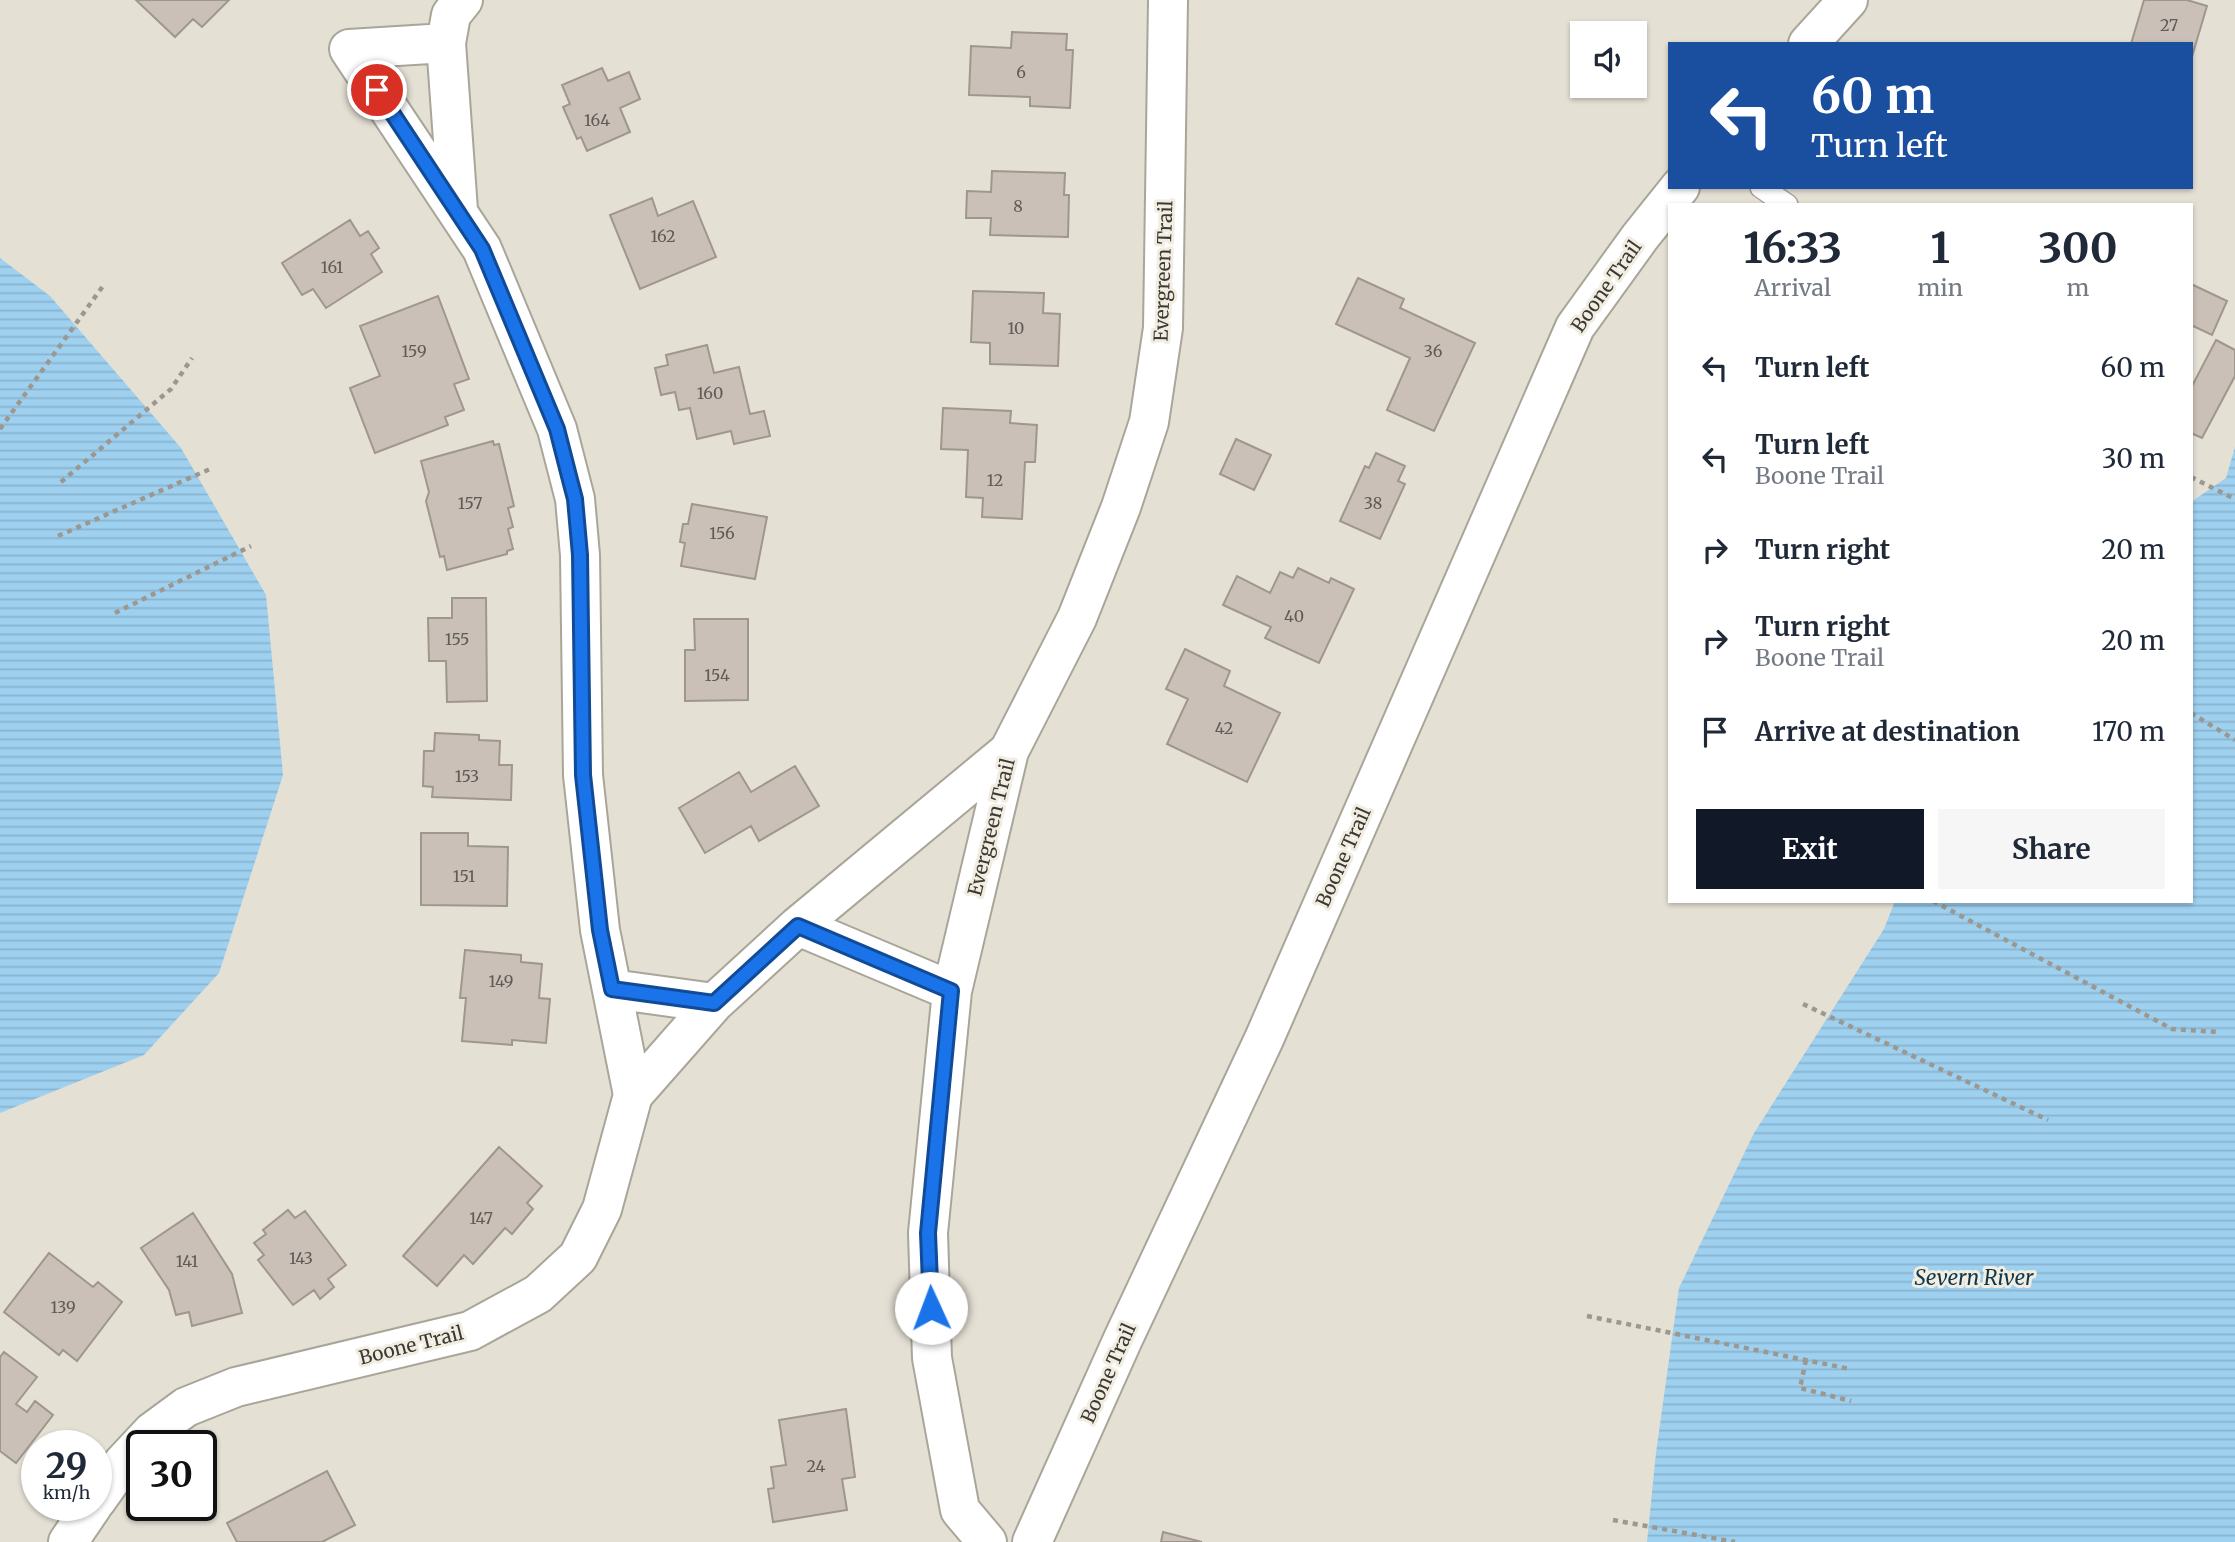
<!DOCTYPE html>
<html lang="en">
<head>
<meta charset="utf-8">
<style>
  :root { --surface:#fff; --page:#f6f6f7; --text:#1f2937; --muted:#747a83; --accent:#111827 }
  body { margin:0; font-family:Merriweather,serif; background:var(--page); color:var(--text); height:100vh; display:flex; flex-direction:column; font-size:26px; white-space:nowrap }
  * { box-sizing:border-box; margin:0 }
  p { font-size:23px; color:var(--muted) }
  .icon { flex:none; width:38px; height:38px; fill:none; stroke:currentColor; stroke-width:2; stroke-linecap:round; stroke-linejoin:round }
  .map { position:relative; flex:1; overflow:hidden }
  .panel { position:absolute; left:1668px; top:203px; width:525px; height:700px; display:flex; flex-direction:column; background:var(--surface); border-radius:0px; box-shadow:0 2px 5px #0004 }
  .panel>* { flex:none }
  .guide { position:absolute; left:1668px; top:42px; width:525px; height:147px; border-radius:0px; box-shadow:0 2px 5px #0004; background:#1a4fa0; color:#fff; overflow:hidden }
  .fabs { position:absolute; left:1570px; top:21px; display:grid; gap:14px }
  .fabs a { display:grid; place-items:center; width:77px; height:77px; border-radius:0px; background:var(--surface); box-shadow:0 2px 5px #0004; font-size:35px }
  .speed { position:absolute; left:21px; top:1430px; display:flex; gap:14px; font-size:35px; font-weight:700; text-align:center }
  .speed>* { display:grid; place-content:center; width:91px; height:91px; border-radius:50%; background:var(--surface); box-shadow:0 2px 5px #0004; line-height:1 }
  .speed small { font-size:18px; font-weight:400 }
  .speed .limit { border:4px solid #111; border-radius:10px; background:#fff; color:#111 }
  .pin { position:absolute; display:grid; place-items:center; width:60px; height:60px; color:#fff; margin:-30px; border:4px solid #fff; border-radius:50%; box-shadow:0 2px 7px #0007 }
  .me { position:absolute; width:77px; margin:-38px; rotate:358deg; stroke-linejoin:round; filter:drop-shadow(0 0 5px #0008) }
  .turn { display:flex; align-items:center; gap:24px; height:147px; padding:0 28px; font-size:32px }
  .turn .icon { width:91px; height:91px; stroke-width:2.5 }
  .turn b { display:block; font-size:49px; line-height:60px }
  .eta { display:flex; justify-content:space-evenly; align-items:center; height:119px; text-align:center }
  .eta b { font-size:42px; font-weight:700; line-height:49px }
  .action { display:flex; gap:14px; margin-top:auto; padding:14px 28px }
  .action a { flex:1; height:80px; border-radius:0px; background:var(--accent); color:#fff; font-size:28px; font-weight:700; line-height:80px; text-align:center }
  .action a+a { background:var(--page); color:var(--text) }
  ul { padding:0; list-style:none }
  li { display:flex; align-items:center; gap:21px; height:91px; padding:0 28px }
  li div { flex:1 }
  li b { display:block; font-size:26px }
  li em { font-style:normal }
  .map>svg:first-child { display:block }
  .water { fill:url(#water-rules) }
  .building { fill:#cbc0b7; stroke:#9f968d; stroke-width:2 }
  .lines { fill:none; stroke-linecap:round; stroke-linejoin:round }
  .service-casing { stroke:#a9a599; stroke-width:24 }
  .minor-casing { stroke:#a9a599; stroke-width:42 }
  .path { stroke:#9c9890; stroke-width:4.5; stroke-dasharray:5 5; stroke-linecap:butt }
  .service { stroke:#fff; stroke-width:21 }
  .minor { stroke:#fff; stroke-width:38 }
  .route-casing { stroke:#114b97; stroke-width:18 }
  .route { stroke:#1a73e8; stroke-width:12 }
  .labels { text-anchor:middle; stroke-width:6; stroke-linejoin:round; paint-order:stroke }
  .number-label { font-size:16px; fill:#5f5b56 }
  .street-label { font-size:19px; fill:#3b3935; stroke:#f2ede1 }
  .water-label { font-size:21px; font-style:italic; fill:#0e374d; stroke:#f2ede1 }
</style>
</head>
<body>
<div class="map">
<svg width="2235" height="1542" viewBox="0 0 2235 1542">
  <defs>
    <pattern id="water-rules" width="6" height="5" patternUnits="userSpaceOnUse" patternTransform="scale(1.75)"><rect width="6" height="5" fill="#9ed0ef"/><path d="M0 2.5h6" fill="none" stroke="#89b3ce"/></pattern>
  </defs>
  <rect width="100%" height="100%" fill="#e5e0d4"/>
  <path class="water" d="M0 258 50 296 181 448 266 595 283 775 219 973 144 1055 0 1113Z
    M2235 447V1542H1647L1656 1453 1679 1288 1754 1133 1884 929 1895 901H2191V502L2226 478Z"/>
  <path class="building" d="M136 0H229L202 27 193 19 175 37Z
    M2144 0H2187L2207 6 2191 60V44H2131Z
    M1012 32 1067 34 1066 50H1073L1070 108 1030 106V97L969 95 971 46 1011 48Z
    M602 68 608 81 629 72 640 99 620 108 630 132 587 151 581 137 577 139 563 107 570 104 562 85Z
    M992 171 1065 173 1064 195H1069L1068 237 990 235 991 218H966L967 191 991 192Z
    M652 198 658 216 693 201 716 257 640 289 610 215Z
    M350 220 360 236 368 231 379 248 371 254 382 272 326 308 313 289 302 295 282 263Z
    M1358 278 1404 299 1400 308 1475 343 1434 431 1387 410 1410 358 1336 324Z
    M2191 284 2227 301 2212 335 2191 325Z
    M973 291 1044 293 1043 313 1060 314 1058 366 990 364V343L971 342Z
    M438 296 469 379 454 384 464 410 445 417 448 425 375 453 350 388 380 376 360 326Z
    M2216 340 2235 350V376L2202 438 2191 433V388Z
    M707 345 714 373 739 367 750 414 764 411 770 436 734 444 731 431 697 439 690 408 679 410 675 392 661 395 655 368 668 365 666 355Z
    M943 408 1011 411 1010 423 1037 425 1035 462H1025L1022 519 982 517 983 498 966 497 968 450 941 449Z
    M1236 439 1271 455 1254 490 1220 474Z
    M493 441 494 445 499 444 514 506 508 508 513 527 508 529 513 549 507 551V554L447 570 444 556 440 557 426 501 429 492 421 461Z
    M1376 453 1405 466 1398 481 1405 484 1380 539 1340 521 1365 466 1369 468Z
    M692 504 767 517 755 579 681 566 685 543 680 542 683 524H688Z
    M1298 568 1329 583 1331 578 1354 589 1319 663 1265 638 1271 627 1223 605 1237 576 1270 593 1280 572 1293 578Z
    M452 598H486L487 701 447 702 446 661H429L428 618H452Z
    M694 619H748V700L685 701V650H695Z
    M1185 649 1230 671 1224 686 1280 713 1247 782 1167 744 1188 699 1166 689Z
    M435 733 479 735V740L500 741 499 765H512L511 800 432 797 433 787 423 786 424 751H434Z
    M795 766 819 806 759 841 751 826 705 853 679 808 739 772 751 792Z
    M421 833H468V846L508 847 507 906 421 905Z
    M465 950 521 955V962L542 964 539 998 550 999 546 1043 512 1040V1045L462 1041 466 998H460Z
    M499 1147 542 1186 527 1203 533 1209 512 1234 505 1228 473 1264 464 1255 437 1286 403 1256Z
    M288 1210 295 1218 305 1211 346 1265 328 1279 334 1287 320 1299 314 1290 293 1305 258 1260 264 1255 254 1243 266 1234 263 1230Z
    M193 1213 232 1274 242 1313 192 1326 189 1312 176 1315 169 1290 141 1248Z
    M49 1253 93 1287 98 1282 122 1302 77 1361 63 1350 59 1355 4 1312Z
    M4 1352 37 1377 16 1404 27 1412 35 1401 53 1415 16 1463 0 1451V1357Z
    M846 1409 855 1477 842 1479 847 1510 773 1522 768 1489 774 1488 771 1467 786 1465 779 1420Z
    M327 1471 355 1525 322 1542H237L227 1523Z
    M1163 1532 1202 1542H1161Z"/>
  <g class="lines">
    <g class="service-casing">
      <path id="service" d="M1761 187 1787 205"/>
    </g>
    <g class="minor-casing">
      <path id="minor" d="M446 43 349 49 482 249 557 429 575 499 580 555 583 775 600 930 633 1095
        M1808 44 1848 0
        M458 210 446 43 451 15 463 0
        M798 926 952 991
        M612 989 714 1003
        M96 1501 123 1463 152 1432 186 1407 236 1387 470 1331 538 1294 578 1257 602 1209 633 1095 714 1003 798 926 1009 751
        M68 1542 93 1505
        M987 1542 960 1510 932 1358 928 1233 952 991 1009 751 1077 618 1121 507 1149 422 1163 328 1168 0
        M1032 1542 1123 1339 1264 1039 1575 327 1640 237 1680 187"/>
    </g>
    <path class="path" d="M0 429 103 286
      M2191 477 2235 499
      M61 482 171 389 192 358
      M58 536 210 469
      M115 613 251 546
      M2191 713 2235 740
      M1933 901 2172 1029 2218 1032
      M1803 1004 2048 1120
      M1587 1316 1850 1369
      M1806 1360 1800 1388 1851 1401
      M1613 1520 1735 1542"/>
    <use href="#service" class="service"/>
    <use href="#minor" class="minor"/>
  </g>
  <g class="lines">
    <g class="route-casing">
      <path id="route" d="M377 90 482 249 557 429 569 476 575 499 580 555 583 775 600 930 612 989 714 1003 798 926 951 991 928 1233 931 1308"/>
    </g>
    <use href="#route" class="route"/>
  </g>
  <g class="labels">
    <g class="number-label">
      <text x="2169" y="31">27</text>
      <text x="1021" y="78">6</text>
      <text x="597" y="126">164</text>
      <text x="1018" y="212">8</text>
      <text x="663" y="242">162</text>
      <text x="332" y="273">161</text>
      <text x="1016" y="334">10</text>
      <text x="414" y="357">159</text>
      <text x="1433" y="357">36</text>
      <text x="710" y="399">160</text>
      <text x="995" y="486">12</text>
      <text x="470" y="509">157</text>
      <text x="1373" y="509">38</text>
      <text x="722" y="539">156</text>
      <text x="1294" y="622">40</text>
      <text x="457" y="645">155</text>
      <text x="717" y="681">154</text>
      <text x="1224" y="734">42</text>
      <text x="467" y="782">153</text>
      <text x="464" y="882">151</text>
      <text x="501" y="987">149</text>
      <text x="481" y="1224">147</text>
      <text x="301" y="1264">143</text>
      <text x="187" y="1267">141</text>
      <text x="63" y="1313">139</text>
      <text x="816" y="1472">24</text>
    </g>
    <g class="street-label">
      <text transform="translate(1163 271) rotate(-88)" y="7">Evergreen Trail</text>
      <text transform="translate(1606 286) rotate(-55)" y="7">Boone Trail</text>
      <text transform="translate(991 827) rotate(-76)" y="7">Evergreen Trail</text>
      <text transform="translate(1343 857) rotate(-66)" y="7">Boone Trail</text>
      <text transform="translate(411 1345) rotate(-14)" y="7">Boone Trail</text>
      <text transform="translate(1108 1373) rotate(-66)" y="7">Boone Trail</text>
    </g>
    <g class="water-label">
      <text x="1974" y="1285">Severn River</text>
    </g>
  </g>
</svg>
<div class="fabs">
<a><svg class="icon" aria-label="sound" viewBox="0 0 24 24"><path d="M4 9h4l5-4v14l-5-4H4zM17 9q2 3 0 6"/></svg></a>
</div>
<div class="speed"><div>29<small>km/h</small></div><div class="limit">30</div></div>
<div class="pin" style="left:377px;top:90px;background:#d93025"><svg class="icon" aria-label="arrive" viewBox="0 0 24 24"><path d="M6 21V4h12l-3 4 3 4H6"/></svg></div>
<svg class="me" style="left:931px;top:1308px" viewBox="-20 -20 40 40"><circle r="19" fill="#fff"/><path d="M0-13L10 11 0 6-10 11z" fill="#1a73e8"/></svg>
<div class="guide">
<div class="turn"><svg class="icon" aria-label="left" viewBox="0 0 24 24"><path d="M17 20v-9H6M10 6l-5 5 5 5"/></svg><div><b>60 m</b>Turn left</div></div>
</div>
<section class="panel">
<div class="eta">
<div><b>16:33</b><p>Arrival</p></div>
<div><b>1</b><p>min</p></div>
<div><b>300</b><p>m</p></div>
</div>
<ul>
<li><svg class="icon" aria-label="left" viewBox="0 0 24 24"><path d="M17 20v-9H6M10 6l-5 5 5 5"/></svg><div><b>Turn left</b></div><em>60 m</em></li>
<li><svg class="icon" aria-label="left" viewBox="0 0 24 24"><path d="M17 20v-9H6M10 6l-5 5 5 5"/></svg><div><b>Turn left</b><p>Boone Trail</p></div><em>30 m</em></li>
<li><svg class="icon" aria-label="right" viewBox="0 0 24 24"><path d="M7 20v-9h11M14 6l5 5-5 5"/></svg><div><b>Turn right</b></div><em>20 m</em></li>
<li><svg class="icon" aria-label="right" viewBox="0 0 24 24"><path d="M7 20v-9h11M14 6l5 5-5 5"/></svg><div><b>Turn right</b><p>Boone Trail</p></div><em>20 m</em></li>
<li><svg class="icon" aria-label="arrive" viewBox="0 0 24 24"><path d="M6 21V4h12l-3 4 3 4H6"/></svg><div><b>Arrive at destination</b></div><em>170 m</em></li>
</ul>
<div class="action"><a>Exit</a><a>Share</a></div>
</section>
</div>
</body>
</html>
